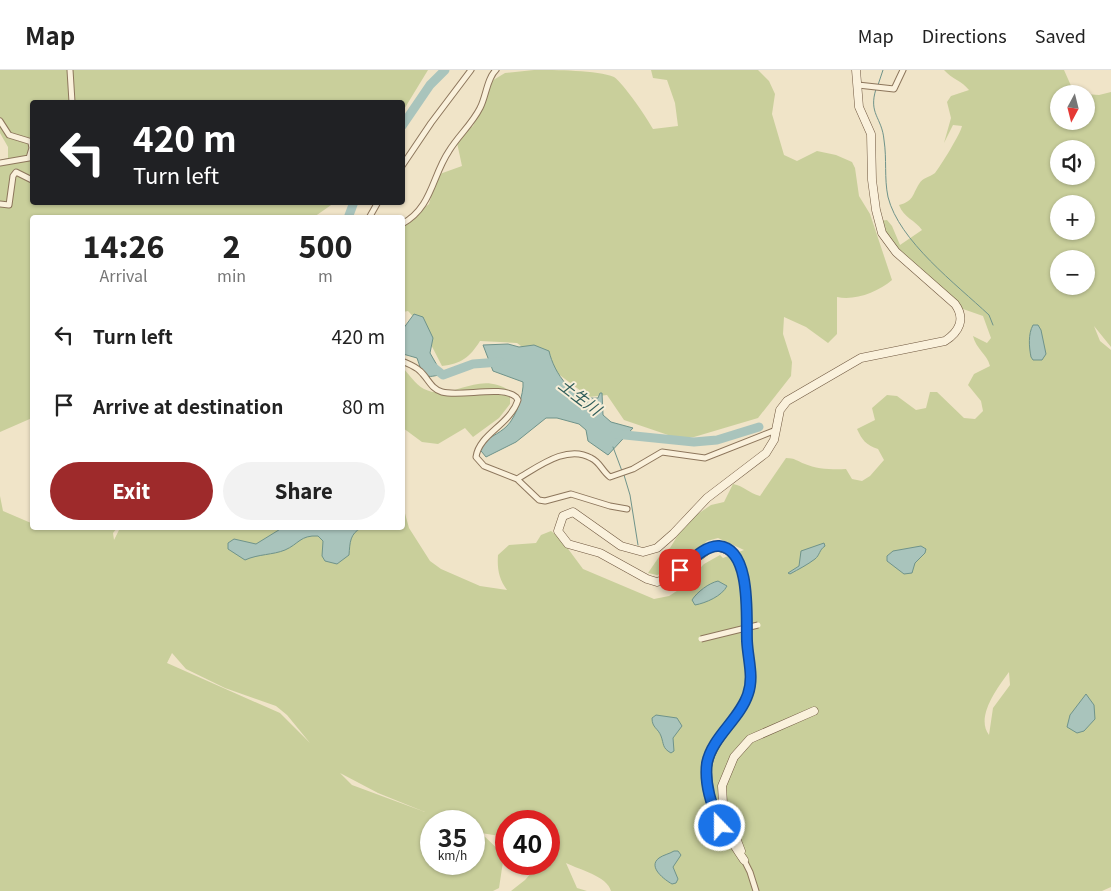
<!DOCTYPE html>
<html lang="en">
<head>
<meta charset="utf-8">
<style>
  :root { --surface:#fff; --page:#f2f2f2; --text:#222; --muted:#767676; --line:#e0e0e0; --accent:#9e2a2b }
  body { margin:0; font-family:Georgia,"Noto Sans JP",serif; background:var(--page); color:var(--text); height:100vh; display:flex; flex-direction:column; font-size:19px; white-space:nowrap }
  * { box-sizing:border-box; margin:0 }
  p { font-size:16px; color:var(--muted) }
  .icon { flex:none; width:28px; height:28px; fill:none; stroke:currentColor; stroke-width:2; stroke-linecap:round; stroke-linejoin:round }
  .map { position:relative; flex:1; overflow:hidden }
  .drawer { position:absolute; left:30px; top:145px; width:375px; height:315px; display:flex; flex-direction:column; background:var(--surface); border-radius:5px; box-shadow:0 1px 4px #0004 }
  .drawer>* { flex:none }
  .guide { position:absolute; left:30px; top:30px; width:375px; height:105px; border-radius:5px; box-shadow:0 1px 4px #0004; background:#202124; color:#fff; overflow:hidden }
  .needle { width:32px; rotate:187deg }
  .fabs { position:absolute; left:1050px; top:15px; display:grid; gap:10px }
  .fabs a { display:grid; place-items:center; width:45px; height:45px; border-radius:50%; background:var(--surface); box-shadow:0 1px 4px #0004; font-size:25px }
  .speed { position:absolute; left:420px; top:740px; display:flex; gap:10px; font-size:25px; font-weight:700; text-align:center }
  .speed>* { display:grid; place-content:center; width:65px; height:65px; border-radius:50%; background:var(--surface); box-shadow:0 1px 4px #0004; line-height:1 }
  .speed small { font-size:12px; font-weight:400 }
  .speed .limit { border:8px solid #d22; background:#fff; color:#111 }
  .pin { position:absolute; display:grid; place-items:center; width:42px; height:42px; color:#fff; margin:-21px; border-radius:10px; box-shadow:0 2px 8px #0006 }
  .me { position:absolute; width:55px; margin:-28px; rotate:338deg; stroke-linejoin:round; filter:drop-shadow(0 0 4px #0008) }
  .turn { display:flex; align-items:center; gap:18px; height:105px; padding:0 20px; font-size:22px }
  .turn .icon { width:65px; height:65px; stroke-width:2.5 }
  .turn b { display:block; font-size:35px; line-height:42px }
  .eta { display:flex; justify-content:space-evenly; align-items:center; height:85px; text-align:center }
  .eta b { font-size:30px; font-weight:800; line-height:35px }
  .action { display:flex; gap:10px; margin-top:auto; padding:10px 20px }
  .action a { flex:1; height:58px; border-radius:30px; background:var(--accent); color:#fff; font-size:20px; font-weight:800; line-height:58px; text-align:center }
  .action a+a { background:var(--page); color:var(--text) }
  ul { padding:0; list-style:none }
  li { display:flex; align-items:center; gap:15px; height:70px; padding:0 20px }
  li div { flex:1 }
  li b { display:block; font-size:19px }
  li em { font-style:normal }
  header { display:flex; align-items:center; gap:30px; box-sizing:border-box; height:70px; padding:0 25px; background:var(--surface); border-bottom:1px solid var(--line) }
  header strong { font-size:24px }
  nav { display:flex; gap:28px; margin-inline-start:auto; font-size:18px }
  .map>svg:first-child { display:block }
  .green { fill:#c9cf9b; fill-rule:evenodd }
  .water { fill:#a9c4bc; stroke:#6f938a }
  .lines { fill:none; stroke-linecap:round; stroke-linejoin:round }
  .stream { stroke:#6f938a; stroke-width:1 }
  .river { stroke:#a9c4bc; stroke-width:9 }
  .street-casing { stroke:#8d765c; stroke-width:7 }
  .secondary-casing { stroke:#6f573f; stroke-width:9 }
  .street { stroke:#faf1dc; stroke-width:5 }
  .secondary { stroke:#faf1dc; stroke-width:8 }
  .street-bridge-casing { stroke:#8d765c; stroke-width:7; stroke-linecap:butt }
  .street-bridge { stroke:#faf1dc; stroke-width:5 }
  .route-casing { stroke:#114b97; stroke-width:12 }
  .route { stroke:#1a73e8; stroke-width:9 }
  .labels { text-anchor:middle; stroke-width:4; stroke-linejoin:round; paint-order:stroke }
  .water-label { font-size:16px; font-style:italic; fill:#2f5d5a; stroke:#f7eed8 }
</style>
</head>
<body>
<header>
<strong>Map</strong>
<nav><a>Map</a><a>Directions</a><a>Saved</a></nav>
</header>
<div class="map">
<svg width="1111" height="821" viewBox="0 0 1111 821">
  <rect width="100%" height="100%" fill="#f0e4c8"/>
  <path class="green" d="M0 0H428L403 41 402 32H32V132L334 133 314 147 32 148V348L0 362V90L8 88V77L0 63Z
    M534 0C554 0 598 0 614 7 624 14 647 48 653 59L678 56 675 33 667 10 653 8 651 0H758L769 11 775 24 772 44 784 85 797 91 817 81 836 85 852 92 855 98 859 126 870 144 892 210C878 222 855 231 837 227V264L828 273 806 257 784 247 783 264 792 292 791 306 758 348 694 367H674L624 350 607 325 589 327 517 273 480 271C470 287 461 294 442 296L421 255 408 241 403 242V155L429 134 437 105 462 96 456 68 473 56 490 12 505 3Z
    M944 0H1064L1072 18 1079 24H1059V51H1086L1085 24 1099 25 1111 22V277L1094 256 1100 271 1111 280V817L1102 821H611C607 806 580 800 566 793L577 818 587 821H511L525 810 539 794H549V751H506V767L481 763 504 785 499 818 493 821H0V426L3 441 31 453 32 451V458H117L113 463 114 470 120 458H402L403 436 409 458 430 491 441 499 480 516 507 520C499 509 497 499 498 485L509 475 536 473 541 465 551 461 560 468 583 499 654 529 669 526 680 519 704 494 720 485 723 488 744 480 718 468 707 471 700 478 689 481 667 502 657 505 648 503 661 484 670 478 686 452 711 435 724 432 733 414C744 416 749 423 760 426L786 388C795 388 797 391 805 394 816 399 834 400 846 399L852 409 862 411 870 406 884 390 878 379C866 375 862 370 857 359L875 350 872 338 887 325 897 326 916 340 926 338 930 322H937L964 348 975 349 983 341 981 331 968 315 974 304 990 296C987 284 976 279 973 266L987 273 991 268 983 246 963 239 950 224 892 179 880 151 887 150 892 156 900 175 922 160C915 150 904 148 899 135 914 131 912 125 919 114 923 107 929 108 935 103 940 97 961 63 962 56L953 55 944 73 951 48 947 32 951 26 969 20C962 11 952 9 944 0ZM1059 79H1086V106H1059ZM1059 134H1086V161H1059ZM1059 189H1086V216H1059ZM172 583 186 599 225 618 276 636 287 645 310 673 280 643 167 593ZM1009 602 1010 615 993 638 989 665C975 647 998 617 1009 602ZM340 703 378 723 425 742 352 715ZM431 751H474V794H431Z
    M402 297C409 304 415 314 424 319 452 333 477 299 510 321V334L499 348 473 367 465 358 438 374 422 372 403 358Z"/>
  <path class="water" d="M414 244 423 247 433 268 430 283 442 304C422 310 423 305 417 288L403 284V259Z
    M1033 255H1038L1041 260 1046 284 1042 290H1033L1031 287C1029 277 1028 264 1033 255Z
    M508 274 519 277 534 275 549 281C554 303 573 331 598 328L600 323H602L603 345 611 352 633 358 608 385 588 371 586 360 579 354 557 348H546L516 372 486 387 477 376C486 369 499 364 507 356 516 347 524 324 523 312L493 301 483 275Z
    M282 458H361C350 464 350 472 349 485L337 494 325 491 322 486 323 471 318 466C300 465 299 474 285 480 273 485 258 484 245 490L228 479V473L234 469 256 474Z
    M824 473 825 476C819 480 820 485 815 489 807 495 799 499 790 504L788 503 799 496 801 481Z
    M921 476 926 479 925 483 915 493 912 503 904 504 887 491V486L893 481Z
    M718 511 727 516C722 526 706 533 695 535L692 530C697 522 709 513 718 511Z
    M1086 624 1094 635 1095 649 1084 661 1077 663 1067 657 1070 645Z
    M656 645 677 648 682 656 673 668 674 681 671 683C662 678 664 674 661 666 658 658 652 658 652 648Z
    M674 781H678L681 785 673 797 678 809 676 813 672 814C665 810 647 797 659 788 663 785 669 784 674 781Z"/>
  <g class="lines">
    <path class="stream" d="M878 15 883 0
      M876 19C868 44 882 47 884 70 887 89 884 108 888 127 899 171 956 214 989 245L993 255
      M613 377 622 401
      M624 405 630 425 638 475"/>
    <path class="river" d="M402 56 430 15 445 0
      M348 148 354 132
      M433 297 443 305 473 294 500 292
      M615 364 694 372 717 370 759 357"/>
    <g class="street-casing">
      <path id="street" d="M70 0 72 32
        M858 15 894 19 903 0
        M0 51 9 65 32 72
        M0 93 29 88 32 78 31 73
        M402 96 431 53 471 0
        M0 134 9 135 13 106 16 102 32 110
        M369 148 378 132
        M402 154C432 138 432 106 449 81 458 66 472 54 480 38 486 27 487 8 496 0
        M402 291C408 294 415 296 420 301 428 308 431 319 442 322 461 327 503 315 516 327L518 330C510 355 479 364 476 387L484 396 517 409 539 430 545 431 571 424 610 436 627 439
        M517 409C538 397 567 374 591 388 600 392 602 401 610 407L633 399 662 382 705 388 776 360
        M744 790 750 802 756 821"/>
    </g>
    <g class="secondary-casing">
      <path id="secondary" d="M741 781 723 734 722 716 734 687 750 669 814 641
        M744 790C726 763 708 739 707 705 706 673 737 654 748 626 755 607 747 589 747 570 746 545 752 469 710 478L669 508 657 512 647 509 600 483 568 474 558 461 563 446 573 442 621 476 643 482 657 478 673 464 707 428 766 383 774 370 780 340 787 331 861 288 945 271C959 262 966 249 955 234L896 182 882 163 876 140 872 110 871 64 859 37 856 0"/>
    </g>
    <use href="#street" class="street"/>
    <use href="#secondary" class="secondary"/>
    <g class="street-bridge-casing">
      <path id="street-bridge" d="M701 569 758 555"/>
    </g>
    <use href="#street-bridge" class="street-bridge"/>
  </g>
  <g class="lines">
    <g class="route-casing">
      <path id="route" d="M680 500C690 492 705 475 719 476 752 479 746 549 747 571 748 590 754 607 748 624 740 649 712 667 707 693 704 714 712 736 720 756"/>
    </g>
    <use href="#route" class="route"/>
  </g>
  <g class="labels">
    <g class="water-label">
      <text transform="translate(580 327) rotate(37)" y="6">土生川</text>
    </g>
  </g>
</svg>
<div class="fabs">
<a><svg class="needle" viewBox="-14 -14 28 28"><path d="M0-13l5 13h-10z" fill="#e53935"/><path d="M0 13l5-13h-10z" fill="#767676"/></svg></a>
<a><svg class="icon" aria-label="sound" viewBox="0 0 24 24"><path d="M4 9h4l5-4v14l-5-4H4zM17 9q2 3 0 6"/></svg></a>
<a>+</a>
<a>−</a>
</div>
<div class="speed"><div>35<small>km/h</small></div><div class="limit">40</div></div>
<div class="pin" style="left:680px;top:500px;background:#d93025"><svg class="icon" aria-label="arrive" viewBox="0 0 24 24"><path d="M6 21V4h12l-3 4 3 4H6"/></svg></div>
<svg class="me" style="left:720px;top:756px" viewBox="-20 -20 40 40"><circle r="17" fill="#1a73e8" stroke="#fff" stroke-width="3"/><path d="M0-11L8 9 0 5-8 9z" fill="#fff"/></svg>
<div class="guide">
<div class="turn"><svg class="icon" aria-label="left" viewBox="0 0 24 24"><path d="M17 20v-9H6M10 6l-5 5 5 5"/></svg><div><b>420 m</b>Turn left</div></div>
</div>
<section class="drawer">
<div class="eta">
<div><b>14:26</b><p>Arrival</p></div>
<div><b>2</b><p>min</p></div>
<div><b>500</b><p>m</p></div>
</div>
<ul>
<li><svg class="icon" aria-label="left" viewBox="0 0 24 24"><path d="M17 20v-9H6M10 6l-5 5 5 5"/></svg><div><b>Turn left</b></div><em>420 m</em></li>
<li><svg class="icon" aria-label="arrive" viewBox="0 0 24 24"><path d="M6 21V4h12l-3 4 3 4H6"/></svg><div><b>Arrive at destination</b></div><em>80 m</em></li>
</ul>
<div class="action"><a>Exit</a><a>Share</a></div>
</section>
</div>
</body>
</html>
